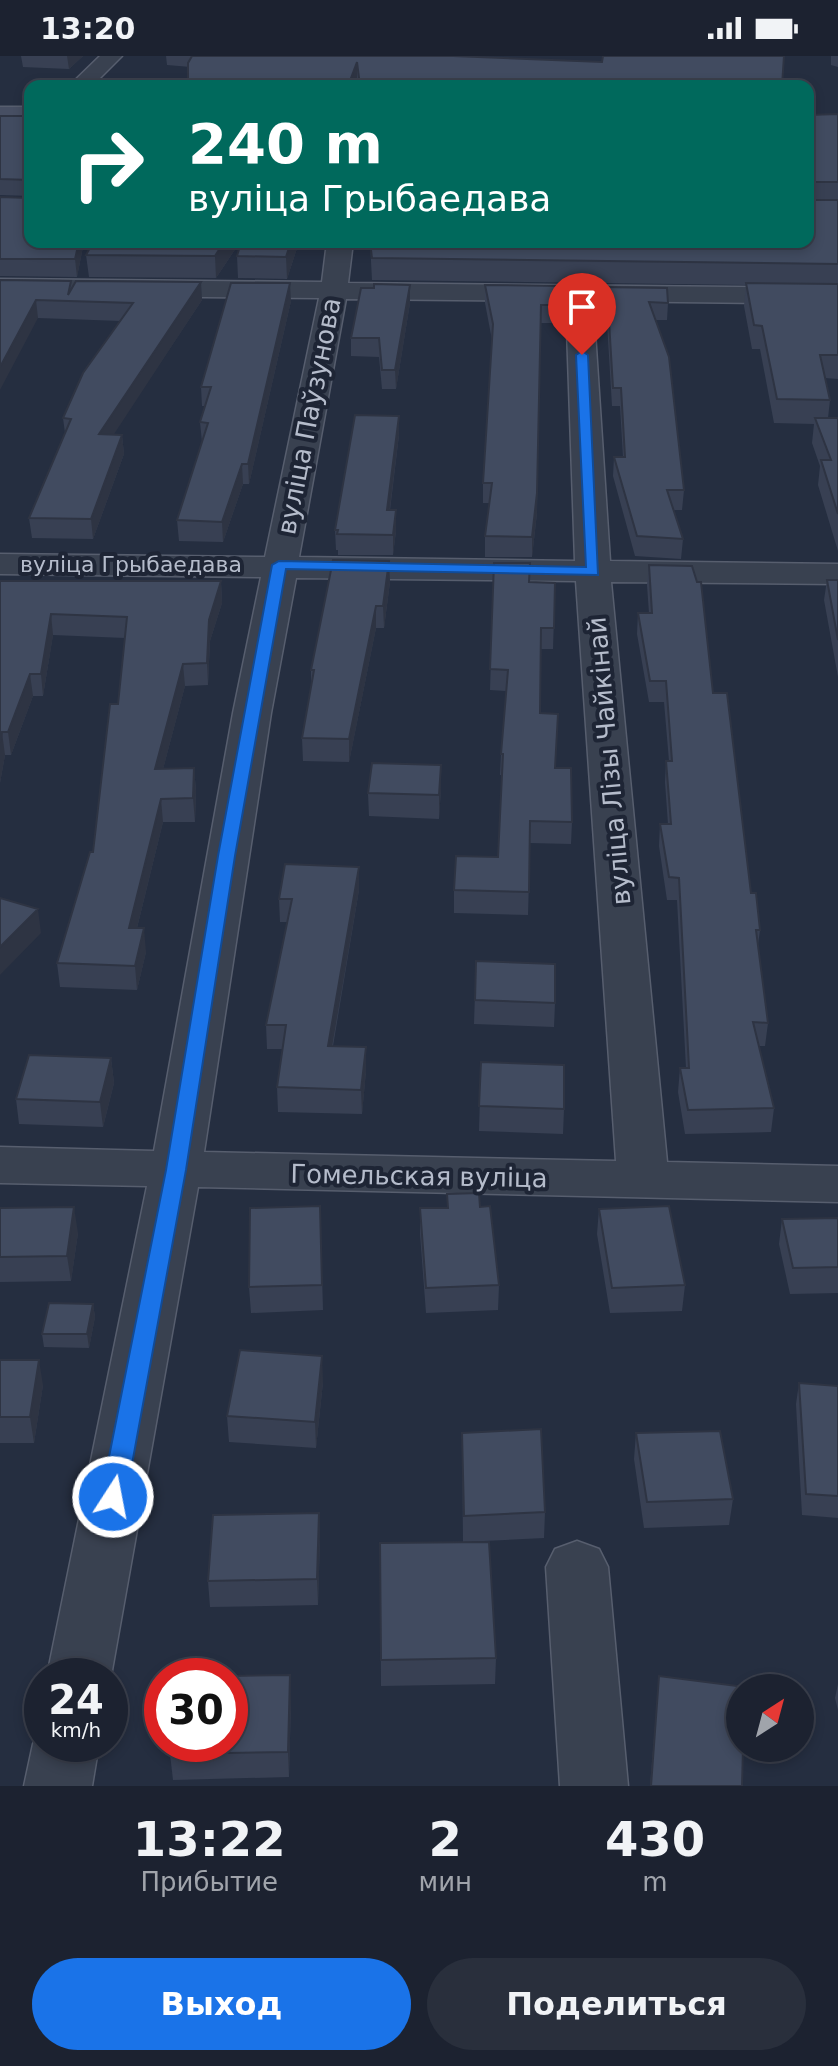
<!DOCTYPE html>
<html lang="ru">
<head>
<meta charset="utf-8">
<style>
  :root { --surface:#1c2230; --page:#292f3c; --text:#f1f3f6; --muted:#a0a4ab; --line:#3a3f4c; --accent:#1a73e8 }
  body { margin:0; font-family:"DejaVu Sans",sans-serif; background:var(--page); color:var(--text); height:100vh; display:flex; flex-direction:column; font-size:30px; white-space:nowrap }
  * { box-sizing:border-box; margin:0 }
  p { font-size:26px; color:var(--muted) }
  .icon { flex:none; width:44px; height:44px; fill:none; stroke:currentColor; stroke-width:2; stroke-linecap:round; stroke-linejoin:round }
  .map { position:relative; height:1730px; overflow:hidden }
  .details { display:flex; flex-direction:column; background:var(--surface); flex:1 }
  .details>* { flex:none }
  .guide { position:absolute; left:24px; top:24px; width:790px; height:168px; border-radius:16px; box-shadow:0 4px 12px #0003,0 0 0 2px var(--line); background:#00695c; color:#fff; overflow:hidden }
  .needle { width:52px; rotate:36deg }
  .buttons { position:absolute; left:726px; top:1618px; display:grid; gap:16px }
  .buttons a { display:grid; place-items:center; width:88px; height:88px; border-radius:50%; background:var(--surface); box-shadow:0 4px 12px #0003,0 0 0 2px var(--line); font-size:40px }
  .speed { position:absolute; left:24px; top:1602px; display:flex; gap:16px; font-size:40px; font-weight:700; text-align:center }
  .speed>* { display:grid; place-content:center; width:104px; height:104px; border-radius:50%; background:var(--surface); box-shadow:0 4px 12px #0003,0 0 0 2px var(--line); line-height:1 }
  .speed small { font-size:20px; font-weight:400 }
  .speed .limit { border:12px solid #d22; background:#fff; color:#111 }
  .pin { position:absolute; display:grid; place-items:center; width:68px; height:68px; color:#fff; margin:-82px -34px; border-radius:50% 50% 50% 0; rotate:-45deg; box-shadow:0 0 8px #0007 }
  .pin .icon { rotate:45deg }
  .me { position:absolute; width:88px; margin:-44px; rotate:11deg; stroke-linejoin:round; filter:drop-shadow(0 0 6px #0008) }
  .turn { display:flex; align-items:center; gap:28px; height:168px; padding:0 32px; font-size:36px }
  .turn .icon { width:104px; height:104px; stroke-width:2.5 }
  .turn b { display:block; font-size:56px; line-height:68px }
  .eta { display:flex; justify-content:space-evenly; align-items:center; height:136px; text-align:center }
  .eta b { font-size:48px; font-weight:600; line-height:56px }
  .cta { display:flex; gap:16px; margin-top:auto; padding:16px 32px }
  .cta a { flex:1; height:92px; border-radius:48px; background:var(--accent); color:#fff; font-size:32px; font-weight:600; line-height:92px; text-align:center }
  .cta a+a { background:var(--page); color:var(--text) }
  .status { display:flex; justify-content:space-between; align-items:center; height:56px; padding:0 40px; background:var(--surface); direction:ltr }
  .status svg { height:22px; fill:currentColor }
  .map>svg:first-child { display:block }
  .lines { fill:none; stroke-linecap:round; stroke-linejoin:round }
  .street-casing { stroke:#575e6e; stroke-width:3 }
  .secondary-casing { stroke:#575e6e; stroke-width:3 }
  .street { fill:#394150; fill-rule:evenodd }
  .secondary { fill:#474f63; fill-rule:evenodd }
  .wall { fill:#384053 }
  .shaded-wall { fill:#2e3443 }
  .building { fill:#414b60; stroke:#2e3443; stroke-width:2 }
  .route { fill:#1a73e8; stroke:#114b97; stroke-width:2 }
  .labels { text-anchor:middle; stroke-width:8; stroke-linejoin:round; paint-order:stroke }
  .far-street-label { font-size:22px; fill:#b5bccb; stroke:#1e2535 }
  .street-label { font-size:26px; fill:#b5bccb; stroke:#1e2535 }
</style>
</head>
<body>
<div class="status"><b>13:20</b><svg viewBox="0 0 49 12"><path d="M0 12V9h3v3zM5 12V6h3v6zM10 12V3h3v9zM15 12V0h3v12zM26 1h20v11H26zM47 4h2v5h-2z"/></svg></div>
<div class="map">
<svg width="838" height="1730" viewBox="0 0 838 1730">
  <rect width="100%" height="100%" fill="#252e40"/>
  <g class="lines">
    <g class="street-casing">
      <path id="street" d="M100 0H122L92 30H69Z
        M327 186H353L348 227 838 232V248L593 245 610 505 838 508V528L611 526 667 1106 838 1110V1146L198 1131 111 1620 110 1623V1620H47L147 1130 0 1127V1091L154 1095 233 657 261 521 0 518V498L265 501 319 242 0 239V223L322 226ZM346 243 566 245 575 505 299 501ZM296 522 576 525 616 1105 204 1096 271 657Z
        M577 1485 599 1493 608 1511 628 1730H560L546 1511 555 1493Z
        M42 1668V1688H99L92 1730H24L33 1688Z"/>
    </g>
    <g class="secondary-casing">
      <path id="secondary" d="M0 51H30V65H0Z"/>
    </g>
    <use href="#street" class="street"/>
    <use href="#secondary" class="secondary"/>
  </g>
  <path class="wall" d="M21 0H83L69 13 23 11Z
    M166 0H452L782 30H358L357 25 167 9Z
    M831 0H838V11L831 9Z
    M838 58V323L825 322 830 344 828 362H838V495L818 429 820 410 812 387 814 368 774 367 760 293H752L744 250 746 229 372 224 370 186H808V59Z
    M0 60H30V140L0 139Z
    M0 141 30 186H84L77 221 0 220Z
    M93 186H240L216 222 89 221 86 199Z
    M299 186 287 223 238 222 237 200Z
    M0 224 71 225 72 232 201 226 202 244 113 378 122 379 124 398 93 483 32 482 29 462 65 377 63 362 121 265 38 262Z
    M410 229V247L396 333H382L379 301 351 300V282L374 232Z
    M485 229 564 240 563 258 552 260V267H540L537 457 532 501H485V480L489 447H483V427L492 284 485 247Z
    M597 231 668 247 667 264H655L684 434 682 454H674L683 483 681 503 635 500 613 420 614 401H623L620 350H612L607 266H597L596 248Z
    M291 245 249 428H243L223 486 179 485 177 464 202 386 200 366 205 350H202L201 331Z
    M399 379 390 454H396V475L393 499H338V494H336L335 474Z
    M389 505 390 526 384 572H376L349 706 303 705 302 682 311 631V614Z
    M494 507 530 526 555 527 553 593H540V657L572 766 571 788 530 787 528 859 454 857V834L498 801 502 719H500L501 698 506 635 490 634Z
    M649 509 713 637 751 837 760 874 758 889 768 967 765 990H759L774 1052 771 1076 685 1078 678 1036 680 1012H686L677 844H667L659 790 660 768H668L665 726 666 705H669L664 646H649L637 578 638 557H649L647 529Z
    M827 524H838V621L824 544Z
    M0 525H221L222 547 210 585 208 629 185 630 163 713 194 712 196 735 195 766H163L137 872 146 896 137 934 60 931 57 907 93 796 118 648 125 582 53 579 43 640H33L11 699H5L0 727Z
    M441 732 439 763 369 760 368 737Z
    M359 834 333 990 366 1015 362 1058 278 1056 277 1031 283 993H267L266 969 287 866H280L279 843Z
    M476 905 555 947 554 971 474 968Z
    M111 1002 114 1027 103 1071 19 1068 16 1043Z
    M481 1006 564 1053 563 1078 479 1075Z
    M447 1138 499 1229 498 1254 426 1257 420 1178V1152H447Z
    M320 1150 323 1254 251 1257 249 1231Z
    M0 1152 78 1177 71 1225 0 1226Z
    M599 1153 685 1229 682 1255 610 1257 597 1178Z
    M838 1162V1237L790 1238 779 1188 782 1163Z
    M93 1248 95 1261 89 1292 44 1291 42 1278Z
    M0 1304 43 1329 34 1387H0Z
    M323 1326 316 1392 229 1386 227 1360Z
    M799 1327 838 1330V1462L802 1459 796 1348Z
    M462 1377 545 1456 544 1482 463 1486Z
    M636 1377 733 1443 729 1469 644 1472 634 1403Z
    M319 1457 320 1483 318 1549 210 1551 208 1525Z
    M380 1487 496 1602 495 1628 381 1630Z
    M659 1620 742 1730H650Z
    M838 1628V1654L835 1642Z
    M291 1645 289 1721 173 1724 170 1698Z"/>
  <path class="shaded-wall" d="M67 0H83L69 13Z
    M357 6V25L355 30H348Z
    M79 186H84L77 221 75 203Z
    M224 186H240L216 222 215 200Z
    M291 186H299L287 223 286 201Z
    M201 226 202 244 101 398 99 378Z
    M290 227 291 245 249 428 248 408Z
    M410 229V247L396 333 395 314Z
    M564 240 563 258 552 260V242Z
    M36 244 38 262 0 334V311Z
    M399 360V379L387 475V454Z
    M122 379 124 398 93 483 91 463Z
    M242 408 243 428 223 486 222 466Z
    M537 437V457L532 501V481Z
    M396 454V475L393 499V479Z
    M389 505 390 526 384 572 383 550Z
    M221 525 222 547 210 585 208 629 207 607 209 564Z
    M376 550V572L349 706V683Z
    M51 558 53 579 43 640 41 618Z
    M183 608 185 630 157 736 155 713Z
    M30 618 33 640 11 699 8 676Z
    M2 676 5 699 0 727V686Z
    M441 709V732L439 763V739Z
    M194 712 196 735 195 766 193 742Z
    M161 743 163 766 131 896 129 872Z
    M359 811V834L328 1014V990Z
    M38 853 41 877 0 919V891Z
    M144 872 146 896 137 934 135 910Z
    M366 991V1015L362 1058 361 1034Z
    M111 1002 114 1027 103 1071 100 1046Z
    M74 1151 78 1177 71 1225 67 1200Z
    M93 1248 95 1261 89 1292 87 1278Z
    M322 1300 323 1326 316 1392 315 1366Z
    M39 1304 43 1329 34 1387 30 1361Z
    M319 1457 320 1483 318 1549 317 1523Z
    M290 1619 291 1645 289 1721 288 1696Z"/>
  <path class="building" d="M192 0H453L602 6 603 0H784L782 30H360L357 6 348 30H188V7Z
    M838 58V126H808V144H838V208L372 202 370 186H808V59Z
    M0 60H30V124L0 123Z
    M0 141 30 142V186H79L75 203H0Z
    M93 186H224L215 200 86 199Z
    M241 186H291L286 201 237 200Z
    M0 224 71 225 68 239 76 225 201 226 99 378 122 379 91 463 29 462 71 363 63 362 83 317 133 247 36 244 0 311Z
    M231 227H290L248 408H242L222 466 177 464 208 367 200 366 211 331H201Z
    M746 227 838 228V299H820L830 344 777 343 762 270 754 269Z
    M374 228 410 229 395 314H382L379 282H351L361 232H374Z
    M485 229 564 230V240L552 242 553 249H541L537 437 532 481 485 480 492 427H483L493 268Z
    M597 231 667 232 668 247 649 246 669 301 684 434H667L683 483 637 480 614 401H625L621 332H613L608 248H598Z
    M355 359 399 360 387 454H396L393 479 337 478 338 474H335Z
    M815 362H838V458L821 404H831Z
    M333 504 389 505 383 550H376L349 683 302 682 314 614H311Z
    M494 507H530L529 526 555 527 554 572H541L540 657 558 658 555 712H571L572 766 530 765 529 836 454 834 456 800 498 801 503 698H501L508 614 490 613Z
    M649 509 692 510 697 526H701L713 637H727L751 837H756L760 874H756L768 967 753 966 774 1052 688 1054 680 1012H689L679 822 669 821 660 768H671L666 705H672L666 625H650L638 557H652Z
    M827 524H838V584Z
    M0 525H221L209 564 207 607 183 608 155 713 194 712 193 742 161 743 129 872H144L135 910 57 907 90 796H93L110 648H118L127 561 51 558 41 618H30L8 676H2L0 686Z
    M372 707 441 709 439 739 368 737Z
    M285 808 359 811 328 990 366 991 361 1034 277 1031 286 969H266L292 843H279Z
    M0 842 38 853 0 891Z
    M476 905 555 908V947L475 944Z
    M29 999 111 1002 100 1046 16 1043Z
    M481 1006 564 1009V1053L479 1050Z
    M479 1137 480 1151 490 1150 499 1229 426 1232 420 1152H448L447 1138Z
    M320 1150 322 1229 249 1231 250 1152Z
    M669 1150 685 1229 612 1232 599 1153Z
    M74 1151 67 1200 0 1201V1152Z
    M838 1162V1211L793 1212 782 1163Z
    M49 1247 93 1248 87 1278H42Z
    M240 1294 322 1300 315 1366 227 1360Z
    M0 1304H39L30 1361H0Z
    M799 1327 838 1330V1440L806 1438Z
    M541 1373 545 1456 464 1460 462 1377Z
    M720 1375 733 1443 647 1446 636 1377Z
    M319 1457 317 1523 208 1525 213 1459Z
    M489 1486 496 1602 381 1604 380 1487Z
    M290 1619 288 1696 170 1698 171 1688H230V1620Z
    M659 1620 745 1631 740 1632V1692H743L742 1730H651Z"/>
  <path class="route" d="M582 295 588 299 598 519 286 513 235 800 186 1114 126 1441 122 1449 113 1451 104 1449 101 1441 166 1114 218 800 272 509 279 505 586 511 576 299Z"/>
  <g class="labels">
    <g class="far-street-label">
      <text x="131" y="516">вуліца Грыбаедава</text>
    </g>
    <g class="street-label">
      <text transform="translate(309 360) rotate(-79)" y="9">вуліца Паўзунова</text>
      <text transform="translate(609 705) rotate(-95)" y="9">вуліца Лізы Чайкінай</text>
      <text transform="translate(419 1120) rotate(1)" y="9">Гомельская вуліца</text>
    </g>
  </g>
</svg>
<div class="buttons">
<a><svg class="needle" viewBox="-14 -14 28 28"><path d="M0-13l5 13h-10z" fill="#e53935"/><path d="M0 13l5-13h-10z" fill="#a0a4ab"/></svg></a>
</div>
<div class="speed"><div>24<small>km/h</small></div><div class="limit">30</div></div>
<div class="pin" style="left:582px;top:299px;background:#d93025"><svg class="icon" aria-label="arrive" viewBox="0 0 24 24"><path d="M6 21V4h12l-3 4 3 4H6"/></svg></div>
<svg class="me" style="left:113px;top:1441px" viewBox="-20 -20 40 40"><circle r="17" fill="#1a73e8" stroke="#fff" stroke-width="3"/><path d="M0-11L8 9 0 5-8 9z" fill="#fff"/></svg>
<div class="guide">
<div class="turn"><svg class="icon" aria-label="right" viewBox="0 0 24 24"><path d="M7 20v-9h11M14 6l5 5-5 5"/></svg><div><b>240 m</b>вуліца Грыбаедава</div></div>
</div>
</div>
<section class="details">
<div class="eta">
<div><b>13:22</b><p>Прибытие</p></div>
<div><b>2</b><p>мин</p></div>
<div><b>430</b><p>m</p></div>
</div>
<div class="cta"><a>Выход</a><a>Поделиться</a></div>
</section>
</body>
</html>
